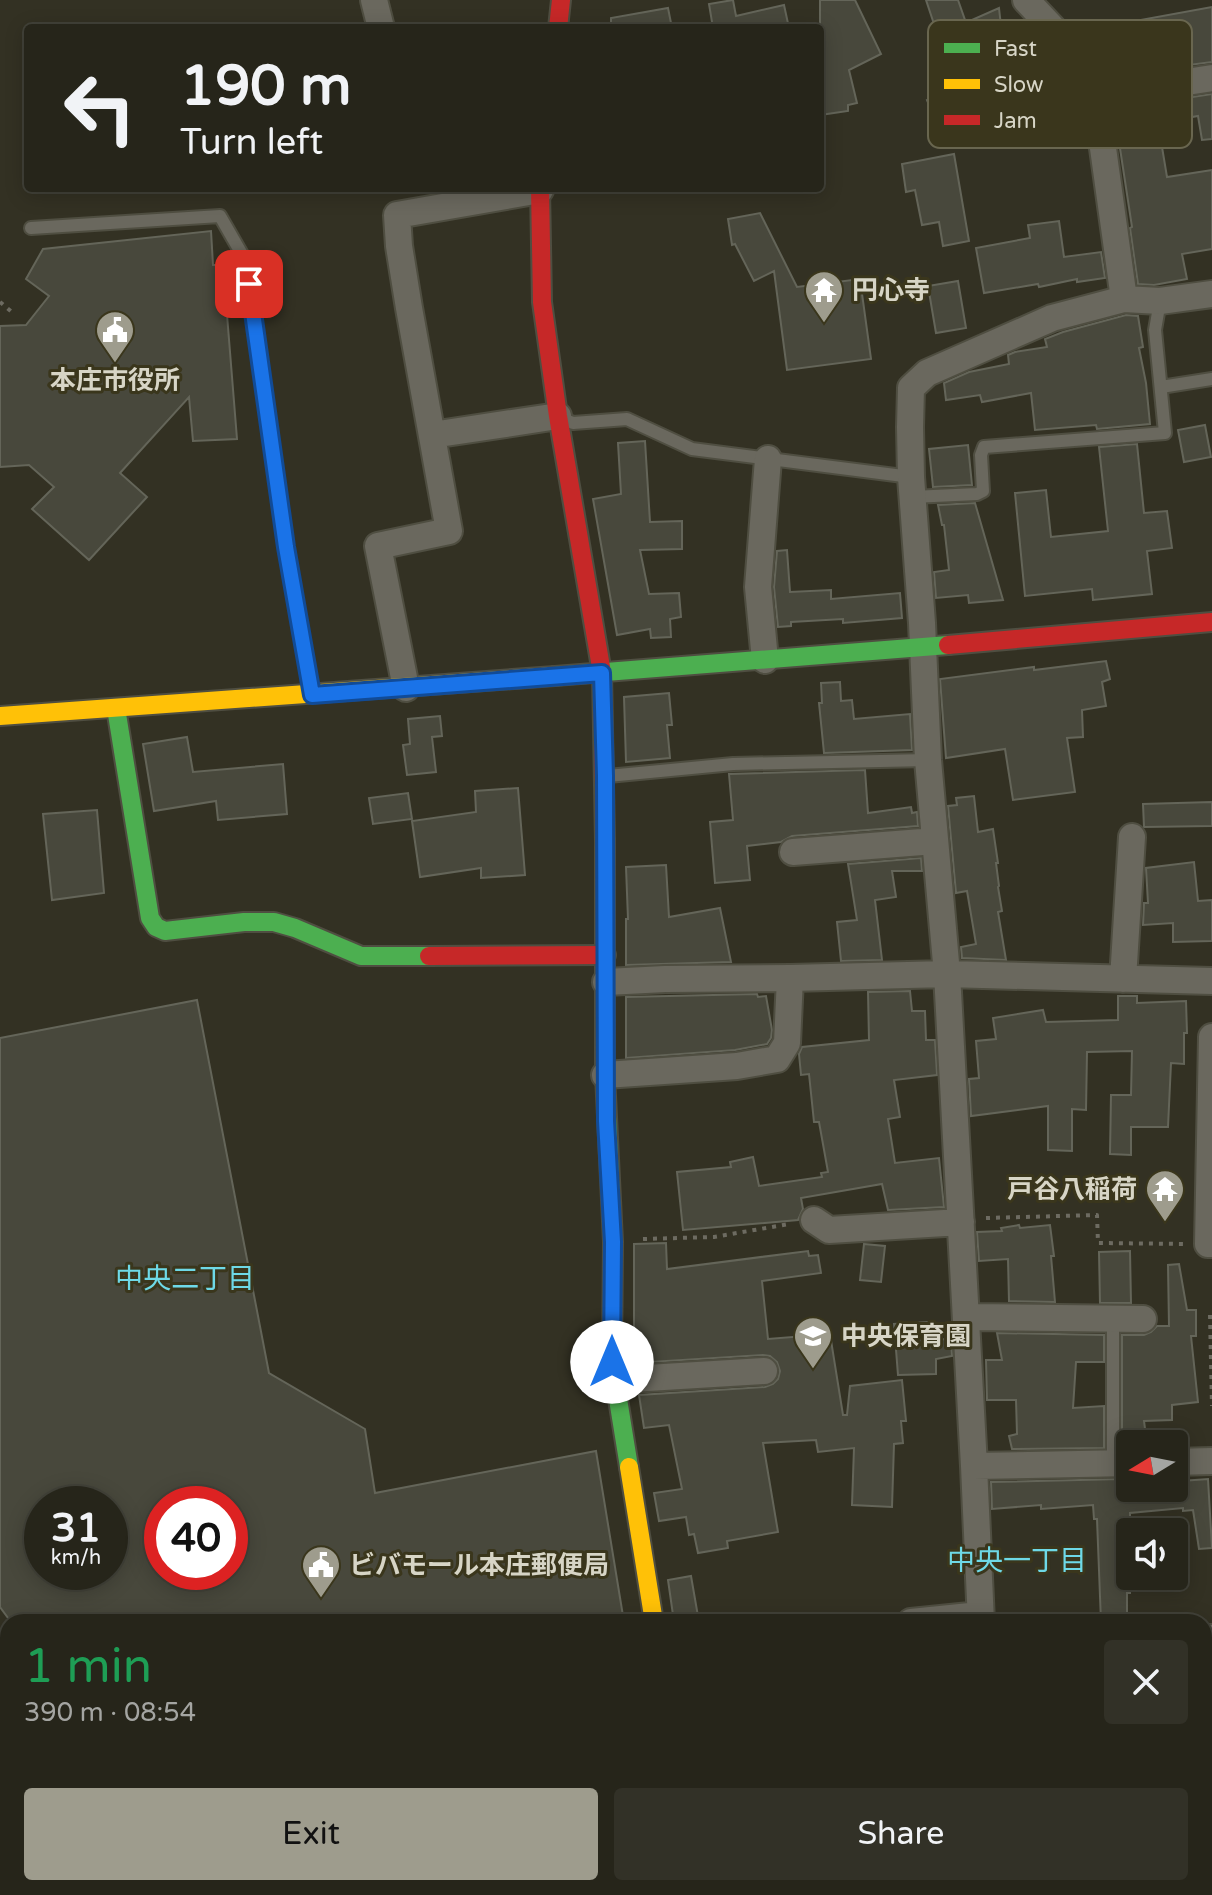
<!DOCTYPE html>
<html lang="en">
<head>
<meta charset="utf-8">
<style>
  :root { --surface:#26251a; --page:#323127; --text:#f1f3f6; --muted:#a4a5a2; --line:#424239; --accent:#9e9c8d }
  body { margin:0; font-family:"Varela Round","Noto Sans JP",sans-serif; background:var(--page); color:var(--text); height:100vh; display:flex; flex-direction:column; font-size:30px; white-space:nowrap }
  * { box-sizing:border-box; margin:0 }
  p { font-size:26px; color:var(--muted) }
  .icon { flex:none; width:44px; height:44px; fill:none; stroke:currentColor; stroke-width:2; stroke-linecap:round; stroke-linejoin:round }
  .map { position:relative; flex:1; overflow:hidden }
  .drawer { position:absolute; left:0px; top:1614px; width:1212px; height:282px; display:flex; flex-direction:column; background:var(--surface); border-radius:24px 24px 0 0; box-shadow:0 4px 20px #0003,0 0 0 2px var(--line) }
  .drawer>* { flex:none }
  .banner { position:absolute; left:24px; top:24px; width:800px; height:168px; border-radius:8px; box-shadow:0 4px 20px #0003,0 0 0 2px var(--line); background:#26251a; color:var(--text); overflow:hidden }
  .needle { width:52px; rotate:260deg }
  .fabs { position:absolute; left:1116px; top:1430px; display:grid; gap:16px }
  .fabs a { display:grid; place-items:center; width:72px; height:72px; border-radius:8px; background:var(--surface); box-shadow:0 4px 20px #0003,0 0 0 2px var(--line); font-size:40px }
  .speed { position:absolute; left:24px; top:1486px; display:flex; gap:16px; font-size:40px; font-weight:700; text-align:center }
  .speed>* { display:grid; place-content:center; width:104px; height:104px; border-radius:50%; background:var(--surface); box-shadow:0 4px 20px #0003,0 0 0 2px var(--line); line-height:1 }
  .speed small { font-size:20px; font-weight:400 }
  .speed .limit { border:12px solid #d22; background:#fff; color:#111 }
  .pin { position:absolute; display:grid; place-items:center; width:68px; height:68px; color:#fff; margin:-34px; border-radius:16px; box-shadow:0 4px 12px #0006 }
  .me { position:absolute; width:88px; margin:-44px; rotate:0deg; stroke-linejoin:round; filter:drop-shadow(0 0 6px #0008) }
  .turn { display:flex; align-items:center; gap:28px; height:168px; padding:0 24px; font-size:36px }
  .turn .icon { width:104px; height:104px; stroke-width:2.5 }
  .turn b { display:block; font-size:56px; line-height:68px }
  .round { display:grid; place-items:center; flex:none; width:84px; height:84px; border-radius:8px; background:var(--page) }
  .overview { display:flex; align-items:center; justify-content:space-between; height:136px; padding:0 24px }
  h1 { font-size:48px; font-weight:600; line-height:60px; color:#1e9e55 }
  .primary-button { display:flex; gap:16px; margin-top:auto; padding:16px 24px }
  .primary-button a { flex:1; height:92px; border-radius:8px; background:var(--accent); color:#111; font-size:32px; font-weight:600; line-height:92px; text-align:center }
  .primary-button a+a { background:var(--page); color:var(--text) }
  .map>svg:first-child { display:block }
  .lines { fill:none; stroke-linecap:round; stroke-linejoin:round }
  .stream { stroke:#062706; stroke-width:7 }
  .building { fill:#48483c; stroke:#646559; stroke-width:2; fill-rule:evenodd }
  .lane-casing { stroke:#4f4e41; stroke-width:16 }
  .street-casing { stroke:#4f4e41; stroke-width:30 }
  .fast-casing { stroke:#4f4e41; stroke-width:22 }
  .slow-casing { stroke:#4f4e41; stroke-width:22 }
  .jam-casing { stroke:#4f4e41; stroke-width:22 }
  .path { stroke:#6d6b61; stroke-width:4; stroke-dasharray:4 6; stroke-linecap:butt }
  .lane { stroke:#6a685e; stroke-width:12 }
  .street { stroke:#6a685e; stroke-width:26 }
  .fast { stroke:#4caf50; stroke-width:18 }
  .slow { stroke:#ffc107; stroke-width:18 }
  .jam { stroke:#c62828; stroke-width:18 }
  .route-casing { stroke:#114b97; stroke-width:20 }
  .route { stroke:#1a73e8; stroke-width:14 }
  .labels { text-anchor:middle; stroke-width:6; stroke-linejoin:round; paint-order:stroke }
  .poi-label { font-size:26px; font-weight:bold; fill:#d7d5c6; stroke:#3a361c; text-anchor:start }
  .neighbourhood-label { font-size:28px; fill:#6ed9e7; stroke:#3a361c }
  .key { fill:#3a361c; stroke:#69664f; stroke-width:2 }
  .key-label { font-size:22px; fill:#d7d5c6 }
</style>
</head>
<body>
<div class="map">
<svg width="1212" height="1895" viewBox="0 0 1212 1895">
  <rect width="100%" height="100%" fill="#333123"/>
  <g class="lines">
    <path class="stream" d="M0 1683 8 1697
      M258 1888 269 1895"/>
  </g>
  <path class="building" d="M733 0 736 16 784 5 789 28H713L709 4Z
    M820 0H855L881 54 849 70 857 103 848 105V111L820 115Z
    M926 0H958L965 20 936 30Z
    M1212 7V62L1189 65 1183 35 1139 43 1135 21Z
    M668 8 672 28H611V18Z
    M999 8 1002 35 1025 26 1045 70 1051 67 1075 113 1048 126 1040 113 997 129 989 105 937 125 927 100 979 80 978 77 987 74 965 23Z
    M1212 94V139L1202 140 1198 116 1158 123 1167 177 1212 170V249L1182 254 1187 279 1154 285 1138 284 1130 228 1132 227 1114 109Z
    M954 154 969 241 943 246 939 222 922 225 915 190 906 192 902 164Z
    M760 213 797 287 860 279 871 359 787 370 774 271 754 281 735 244 732 245 728 219Z
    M1059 221 1064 257 1101 252 1105 278 1077 282V279L1039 287 1038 284 984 293 976 248 1030 238 1028 225Z
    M211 231 213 265H223L237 439 193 441 189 397 120 473 147 497 89 560 32 509 54 487 29 465 0 467V326L26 325 49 296 26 279 43 249Z
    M958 281 966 328 936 333 928 286Z
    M1126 315 1138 316 1143 347 1139 348 1146 383 1150 424 1097 429 1096 425 1035 430 1031 393 982 402 980 395 946 400 944 383 969 372 1009 364 1008 355 1015 352 1047 347 1045 339 1063 332Z
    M1205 425 1211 457 1184 462 1178 430Z
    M645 441 650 522 682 521V549L640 550 649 594 679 593 681 617 670 619 671 637 651 638 650 629 617 635 593 499 621 494 618 443Z
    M1137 444 1144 513 1167 511 1172 548 1147 551 1152 594 1093 600 1092 589 1025 596 1015 493 1046 490 1051 537 1108 531 1099 447Z
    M968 445 972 485 933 487 929 449Z
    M975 503 1003 600 969 603 968 595 936 598 934 572 949 570 944 525H942L938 505Z
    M787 550 790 592 831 590V599L900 593 902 618 843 623V619L791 622V626L778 627 774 587 777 551Z
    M1106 661 1110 679 1102 682 1106 706 1082 710 1083 737 1067 738 1075 792 1013 800 1005 749 946 758 940 679 1034 667V670Z
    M840 682 841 701 852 700 854 719 910 714 912 750 824 753 819 703H822L821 683Z
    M669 693 672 725H667L670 758 626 762 624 697Z
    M440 716 442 736 432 737 436 772 407 775 403 745 410 744 408 719Z
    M187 737 193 772 283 764 287 814 218 820 216 801 154 811 143 744Z
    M865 770 868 813 911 807 912 813 917 812 918 826 792 836 781 842 747 846 750 880 715 883 710 822 733 820 729 774Z
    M518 788 525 875 481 878V868L420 877 412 821 476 812 475 791Z
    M408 793 412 819 373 824 369 798Z
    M974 796 978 832 993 829 998 863H996L999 886 998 887 1002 911 998 912 1006 960 962 958 961 947 976 944 967 891 956 893 948 806 957 805 956 798Z
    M1212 802V826L1144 827 1143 804Z
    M97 810 104 893 52 900 43 814Z
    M921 858 922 871H892L896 897 875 900 882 960 841 961 837 922 857 920 848 864Z
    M1194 862 1198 901 1212 900V941L1173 942V923L1143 925 1144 903H1148L1146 868Z
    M666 865 669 917 720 908 731 962 626 965V919H628L626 867Z
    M910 991 912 1011H925L926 1040H935L937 1075 894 1080 900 1117 888 1119 895 1163 939 1158 944 1207 888 1210 882 1184 801 1198 803 1209 798 1220 683 1230 677 1172 731 1167 730 1162 753 1157 759 1186 822 1177 821 1173 828 1172 819 1122H814L809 1074 801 1075 799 1054 802 1047 869 1040 868 992Z
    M757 994 758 997 766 996 772 1030 771 1038 767 1044 735 1050 626 1058V997Z
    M1118 996H1137V1003L1186 1001 1187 1033H1184V1064L1171 1063 1168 1127H1131V1155L1110 1154 1111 1095H1131L1132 1051 1087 1052 1086 1110 1072 1109V1151L1048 1150V1106L971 1116 969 1079 979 1078 976 1041 996 1039 993 1018 1043 1010 1046 1022 1118 1020Z
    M197 1000 269 1373 365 1429 375 1493 596 1451 624 1622H11L0 1607V1038ZM42 1504H110V1572H42ZM162 1504H230V1572H162Z
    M1019 1225 1020 1228 1050 1225 1054 1256H1051L1055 1302 1009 1301 1008 1259 979 1261 977 1232 1002 1231 1001 1228Z
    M666 1243 667 1269 808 1251 809 1256 818 1255 821 1273 762 1281 768 1339 830 1334 843 1415H847L850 1386 902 1380 906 1421H901L903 1443 894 1444 892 1507 852 1505 854 1448 818 1452 816 1440 763 1443 778 1532 727 1541 728 1548 698 1553 694 1534 689 1535 686 1517 659 1521 654 1493 682 1489 669 1425 644 1428 639 1395 765 1387 773 1384 778 1379 780 1371 777 1362 770 1356 763 1355 634 1363V1244Z
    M864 1244 885 1246 881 1282 860 1280Z
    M1130 1251 1131 1303H1100L1099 1252Z
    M1179 1264 1187 1310H1196V1336H1191L1198 1402 1172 1405V1420L1144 1421 1147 1444H1130V1447H1122V1335H1144L1151 1332 1157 1326H1169L1168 1265Z
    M929 1322 933 1341 951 1338 952 1356 936 1359V1374L898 1375 894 1324Z
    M997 1333 1104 1335V1362H1076L1073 1408 1104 1406V1448L1012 1449 1009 1436 1017 1434 1016 1400H987L986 1360H1002Z
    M1122 1479V1488H1181V1481L1208 1479 1212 1548 1199 1549 1193 1510 1183 1511V1508L1130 1513V1593H1127V1622H1101L1097 1519H1094L1093 1505 1041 1509V1505L992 1509 991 1482Z
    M691 1576 699 1622H674L668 1580Z"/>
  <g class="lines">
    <g class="lane-casing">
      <path id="lane" d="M31 228 220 216 247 263 286 547 311 692
        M1161 387 1212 379
        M563 419 573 423 627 419 692 449 911 477
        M912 497 977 494 983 491 981 455 984 447 1165 433 1155 330 1160 301
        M608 776 733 764 928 760
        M1113 1319V1463
        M1204 1762H1212"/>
    </g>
    <g class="street-casing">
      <path id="street" d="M374 0 381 28
        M1026 0 1109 88 1128 91 1212 78
        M1109 88 1097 105 1124 299
        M432 435 558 416
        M765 660 758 587 768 459
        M406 688 378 546 449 531 409 308 399 246 397 215 540 190
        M793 852 935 841
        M1123 979 1132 837
        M606 982 665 979 790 978 947 974 1212 981
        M1212 1037 1208 1244H1212
        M605 1075 737 1066 777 1059 787 1043 790 978
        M814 1220 829 1230 961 1222
        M966 1317 1143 1319
        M614 1380 764 1371
        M1174 1462 1212 1461
        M974 1466 1130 1463
        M911 1622 980 1615
        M981 1622 974 1466 947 974 928 760 922 623 911 477 910 427 911 388 927 373 1052 318 1124 299 1160 301 1212 294
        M1204 1638H1212
        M0 1769 8 1782
        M1204 1839 1212 1838
        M0 1849 8 1847
        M97 1888 104 1895
        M707 1888 718 1895
        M989 1888V1895
        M391 1895 400 1888"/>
    </g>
    <g class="fast-casing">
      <path id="fast" d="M555 676 948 645
        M116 708 150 918 156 927 165 931 244 922H274L295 928 361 956H429
        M605 841V1075L613 1242 612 1362 629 1467"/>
    </g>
    <g class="slow-casing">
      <path id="slow" d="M0 716 555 676
        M629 1467 654 1622"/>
    </g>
    <g class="jam-casing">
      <path id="jam" d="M558 28 561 0
        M540 188 542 302 558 416 602 673 605 841
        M948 645 1212 622
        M429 956 606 955"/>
    </g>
    <path class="path" d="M0 302 13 313
      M986 1218 1097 1215 1098 1243 1186 1244
      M643 1239 714 1237 789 1224
      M1210 1315 1212 1406"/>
    <use href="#lane" class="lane"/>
    <use href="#street" class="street"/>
    <use href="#fast" class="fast"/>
    <use href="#slow" class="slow"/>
    <use href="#jam" class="jam"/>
  </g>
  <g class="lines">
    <g class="route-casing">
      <path id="route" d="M249 284 286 547 312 695 602 673 605 776 606 1121 613 1242 612 1362"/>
    </g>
    <use href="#route" class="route"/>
  </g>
  <defs>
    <g id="temple-pin" transform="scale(2)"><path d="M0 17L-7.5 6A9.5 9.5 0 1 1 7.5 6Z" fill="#9e9c8d" stroke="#3a361c"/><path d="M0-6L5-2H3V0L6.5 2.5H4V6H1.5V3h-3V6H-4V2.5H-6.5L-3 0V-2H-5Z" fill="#fff"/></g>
    <g id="civic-pin" transform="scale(2)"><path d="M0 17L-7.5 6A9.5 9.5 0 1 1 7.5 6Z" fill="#9e9c8d" stroke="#3a361c"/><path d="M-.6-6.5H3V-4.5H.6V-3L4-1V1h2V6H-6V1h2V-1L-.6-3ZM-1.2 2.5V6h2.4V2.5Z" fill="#fff"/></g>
    <g id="school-pin" transform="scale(2)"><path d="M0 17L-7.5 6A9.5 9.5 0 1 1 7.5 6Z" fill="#9e9c8d" stroke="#3a361c"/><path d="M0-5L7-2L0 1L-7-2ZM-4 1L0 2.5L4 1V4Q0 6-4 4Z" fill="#fff"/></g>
  </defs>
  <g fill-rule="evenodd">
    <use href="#temple-pin" x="824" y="290"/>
    <use href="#civic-pin" x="115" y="330"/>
    <use href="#temple-pin" x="1165" y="1189"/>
    <use href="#school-pin" x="813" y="1336"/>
    <use href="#civic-pin" x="321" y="1565"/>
  </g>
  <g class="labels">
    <g class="poi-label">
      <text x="852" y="299">円心寺</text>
      <text x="115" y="389" text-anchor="middle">本庄市役所</text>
      <text x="1137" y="1198" text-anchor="end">戸谷八稲荷</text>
      <text x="841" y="1345">中央保育園</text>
      <text x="349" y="1574">ビバモール本庄郵便局</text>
    </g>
    <g class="neighbourhood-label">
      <text x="185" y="1288">中央二丁目</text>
      <text x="1017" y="1570">中央一丁目</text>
    </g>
  </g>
  <rect x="928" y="20" width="264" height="128" rx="12" class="key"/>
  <rect x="944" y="43" width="36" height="10" fill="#4caf50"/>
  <rect x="944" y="79" width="36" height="10" fill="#ffc107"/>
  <rect x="944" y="115" width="36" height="10" fill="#c62828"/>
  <g class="key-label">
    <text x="994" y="56">Fast</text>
    <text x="994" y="92">Slow</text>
    <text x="994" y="128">Jam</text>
  </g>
</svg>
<div class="fabs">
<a><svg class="needle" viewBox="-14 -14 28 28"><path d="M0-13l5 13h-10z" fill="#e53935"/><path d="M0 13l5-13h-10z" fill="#a4a5a2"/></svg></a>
<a><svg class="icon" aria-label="sound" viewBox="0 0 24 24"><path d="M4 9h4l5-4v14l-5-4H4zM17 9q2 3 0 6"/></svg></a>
</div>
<div class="speed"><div>31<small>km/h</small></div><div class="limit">40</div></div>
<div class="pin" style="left:249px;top:284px;background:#d93025"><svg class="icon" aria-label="arrive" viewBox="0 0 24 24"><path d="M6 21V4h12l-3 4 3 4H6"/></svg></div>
<svg class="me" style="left:612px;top:1362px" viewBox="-20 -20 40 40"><circle r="19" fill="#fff"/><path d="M0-13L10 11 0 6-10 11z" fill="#1a73e8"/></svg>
<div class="banner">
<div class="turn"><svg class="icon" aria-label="left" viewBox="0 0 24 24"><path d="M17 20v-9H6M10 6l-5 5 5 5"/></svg><div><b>190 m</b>Turn left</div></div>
</div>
<section class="drawer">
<div class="overview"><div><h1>1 min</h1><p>390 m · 08:54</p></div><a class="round"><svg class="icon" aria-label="close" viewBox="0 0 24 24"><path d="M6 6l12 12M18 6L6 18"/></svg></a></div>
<div class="primary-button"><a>Exit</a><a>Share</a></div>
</section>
</div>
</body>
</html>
